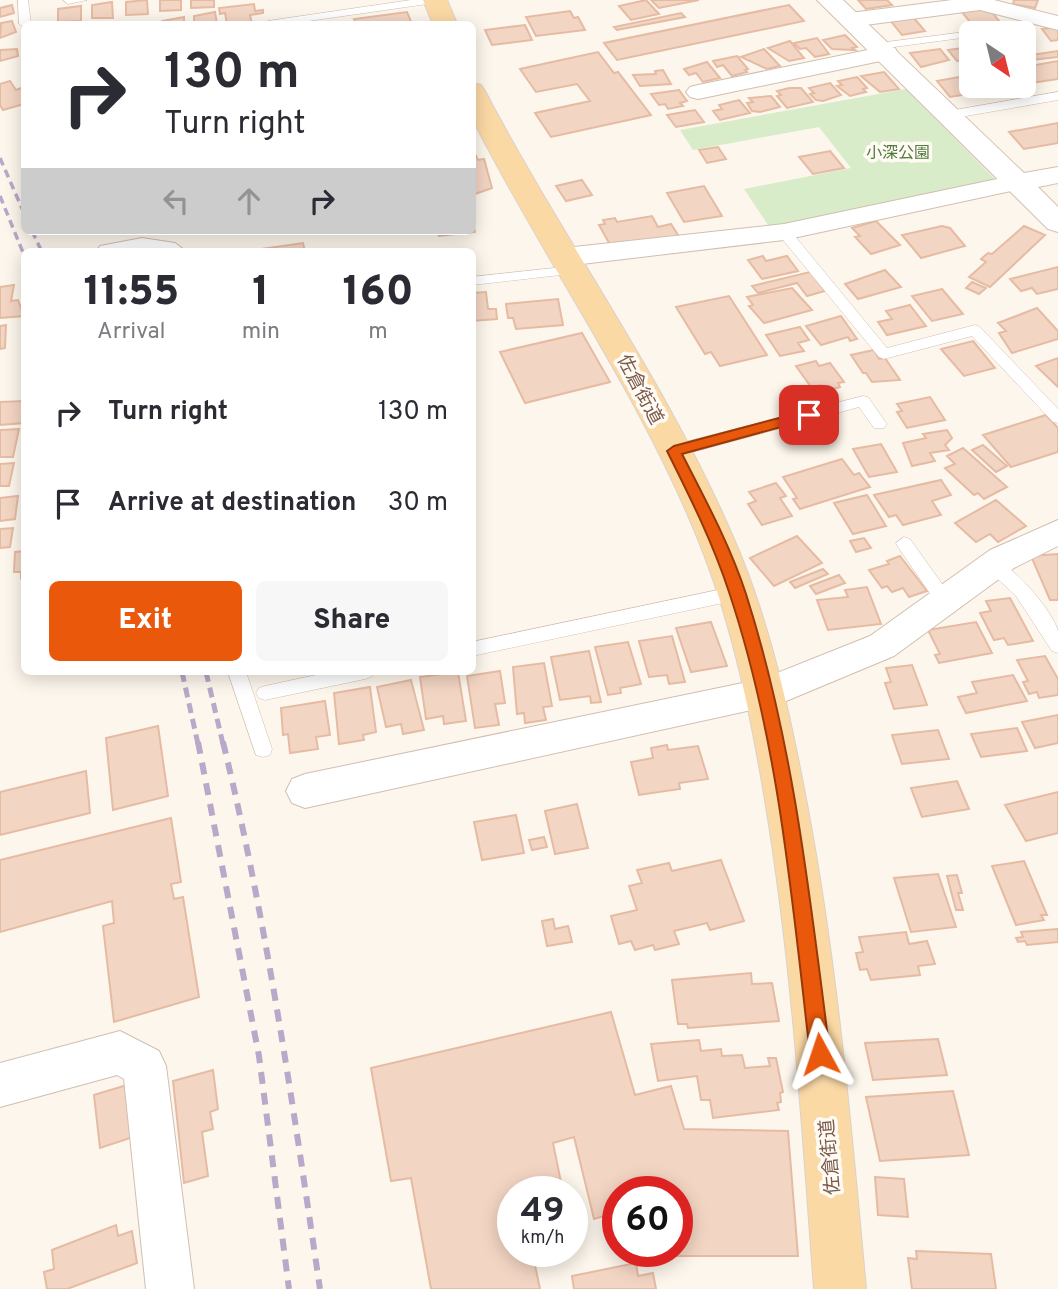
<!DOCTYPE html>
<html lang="en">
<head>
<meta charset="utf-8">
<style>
  :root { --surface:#fff; --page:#f7f7f7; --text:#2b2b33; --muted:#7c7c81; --accent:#ea580c }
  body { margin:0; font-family:Overpass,"Noto Sans JP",sans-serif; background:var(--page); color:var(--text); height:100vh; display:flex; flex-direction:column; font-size:26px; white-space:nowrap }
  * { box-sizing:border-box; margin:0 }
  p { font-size:23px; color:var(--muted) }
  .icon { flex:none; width:38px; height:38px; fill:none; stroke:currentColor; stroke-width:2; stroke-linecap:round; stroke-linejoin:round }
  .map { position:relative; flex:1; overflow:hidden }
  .sheet { position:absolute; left:21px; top:248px; width:455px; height:427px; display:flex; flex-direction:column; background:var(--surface); border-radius:10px; box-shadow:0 4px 18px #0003 }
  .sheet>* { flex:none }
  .hud { position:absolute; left:21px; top:21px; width:455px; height:214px; border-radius:10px; box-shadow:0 4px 18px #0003; background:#fff; color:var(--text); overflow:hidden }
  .needle { width:46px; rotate:145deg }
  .controls { position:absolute; left:959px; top:21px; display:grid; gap:14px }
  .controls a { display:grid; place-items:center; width:77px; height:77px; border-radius:10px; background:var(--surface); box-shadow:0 4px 18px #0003; font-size:35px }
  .speed { position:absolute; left:497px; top:1176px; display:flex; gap:14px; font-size:35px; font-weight:700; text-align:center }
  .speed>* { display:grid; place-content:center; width:91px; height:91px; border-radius:50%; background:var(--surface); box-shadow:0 4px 18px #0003; line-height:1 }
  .speed small { font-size:18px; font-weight:400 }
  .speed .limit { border:10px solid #d22; background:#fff; color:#111 }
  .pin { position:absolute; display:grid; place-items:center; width:60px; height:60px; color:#fff; margin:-30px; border-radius:14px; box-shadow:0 4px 10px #0006 }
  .me { position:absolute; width:77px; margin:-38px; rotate:355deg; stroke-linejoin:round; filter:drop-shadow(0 0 5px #0008) }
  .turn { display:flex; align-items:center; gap:24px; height:147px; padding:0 28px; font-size:32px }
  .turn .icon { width:91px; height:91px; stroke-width:2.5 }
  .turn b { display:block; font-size:49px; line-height:60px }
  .lanes { display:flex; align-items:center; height:66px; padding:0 28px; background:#0003; justify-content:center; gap:35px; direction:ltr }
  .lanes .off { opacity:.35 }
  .eta { display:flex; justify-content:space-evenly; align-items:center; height:119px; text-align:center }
  .eta b { font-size:42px; font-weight:800; line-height:49px }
  .primary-button { display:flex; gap:14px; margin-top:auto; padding:14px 28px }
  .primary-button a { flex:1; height:80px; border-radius:10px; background:var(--accent); color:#fff; font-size:28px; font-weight:800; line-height:80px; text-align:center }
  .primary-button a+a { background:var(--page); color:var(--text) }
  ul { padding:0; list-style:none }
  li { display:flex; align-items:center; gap:21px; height:91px; padding:0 28px }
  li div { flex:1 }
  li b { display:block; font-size:26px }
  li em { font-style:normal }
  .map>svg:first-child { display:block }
  .green { fill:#d8ecc9 }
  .building { fill:#f3d5c3; stroke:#e6bba3; stroke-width:2 }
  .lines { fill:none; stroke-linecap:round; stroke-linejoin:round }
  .lane-casing { stroke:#d1beb0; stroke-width:1 }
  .street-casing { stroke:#d1beb0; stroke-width:2 }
  .secondary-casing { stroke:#d6c0b0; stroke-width:2 }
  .primary-casing { stroke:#dad1cd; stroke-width:2 }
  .lane { fill:#fff; fill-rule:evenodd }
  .street { fill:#fff; fill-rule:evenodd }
  .secondary { fill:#fff; fill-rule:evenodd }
  .primary { fill:#fbd9a5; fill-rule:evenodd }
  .rail-far2 { stroke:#b9a8c9; stroke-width:3.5; stroke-dasharray:8 5; stroke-linecap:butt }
  .rail-far1 { stroke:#b9a8c9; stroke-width:5; stroke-dasharray:10 6; stroke-linecap:butt }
  .rail { stroke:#b9a8c9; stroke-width:6; stroke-dasharray:12 9; stroke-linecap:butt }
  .route { fill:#ea580c; stroke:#983908; stroke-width:2 }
  .labels { text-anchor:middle; stroke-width:7; stroke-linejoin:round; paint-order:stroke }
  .far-park-label { font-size:16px; fill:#537a41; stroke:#fffaf3 }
  .street-label { font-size:19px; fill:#7a5c4d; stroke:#fffaf3 }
</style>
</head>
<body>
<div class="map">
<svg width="1058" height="1289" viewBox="0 0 1058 1289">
  <rect width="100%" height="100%" fill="#fdf6ec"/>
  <path class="green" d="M906 89 999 183 770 228 744 189 851 168 819 127 693 150 680 130Z"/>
  <path class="building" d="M147 0 148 14 126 15V2Z
    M160 0H181V10L160 11Z
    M191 0H214V7L191 8Z
    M646 0 659 14 631 20 619 6Z
    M651 0H699L659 8Z
    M858 0H887L892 5 866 9Z
    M1014 0H1038L1035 8 1013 4Z
    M112 2 113 18H92V5Z
    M254 4 255 11 263 10V13L250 15 252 24H227L225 13 220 14 219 8Z
    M12 5 14 13 0 17V8Z
    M789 5 804 21 617 60 604 43Z
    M81 6V21L58 22V9Z
    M979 9 991 11 1003 26 975 28 961 11Z
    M570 11 574 18 578 17 585 30 536 36 526 17Z
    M215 12 217 24H194V16Z
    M407 12 412 24H356L354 19Z
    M681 13 685 17 617 30 614 27Z
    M184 17V24H162V21Z
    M913 17 925 31 902 35 890 20Z
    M12 21 16 32 0 38 1 23Z
    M525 25 532 40 492 45 485 30Z
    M1058 27V40L1051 41 1042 29Z
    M845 35 857 47 852 48 855 50 832 49 823 40Z
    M817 38 829 54 815 57 806 48 800 49 794 43Z
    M790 41 804 58 789 61 768 48Z
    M971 47V60L957 61 948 50Z
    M17 49 18 56 0 61V50Z
    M764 49 780 66 767 69 741 57Z
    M940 49 949 60 921 67 910 53Z
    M1058 51V57L1024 61V56Z
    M598 52 614 73 618 72 651 115 551 137 535 113 590 101 577 84 536 92 520 69Z
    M737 56 748 69 745 70 747 72 732 76 723 65 717 67 713 61Z
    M1058 61V79L1024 84V67Z
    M707 62 720 78 703 82 696 73 689 75 684 69Z
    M663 70 671 84 640 86 633 75 656 74 655 71Z
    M884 72 899 89 880 92 861 76Z
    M971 75V86H1016L950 97 937 81Z
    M857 77 867 88 863 89 866 92 850 96 837 86 842 85 838 81Z
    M10 81 16 90 24 87V104L3 110 0 105V84Z
    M830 83 841 95 823 101 816 100 810 94 814 93 809 88Z
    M789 88H801L813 102 787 108 777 96 781 95 777 91Z
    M679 90 687 101 680 103 683 106 668 109 665 104 659 105 651 94Z
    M771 96 780 107 760 112 752 111 747 103 753 102 749 98Z
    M739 100 750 113 720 120 713 111 722 109 719 105Z
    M695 110 704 122 676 127 667 115Z
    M1058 123V143L1024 149 1009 132Z
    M718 147 726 159 707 163 699 150Z
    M472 148 478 160 484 159 492 188 472 195Z
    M830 151 844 168 813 174 799 157Z
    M582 180 592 195 566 201 556 186Z
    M704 186 722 216 684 222 667 193Z
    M652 216 658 227 671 224 680 238 613 250 599 225 605 224 603 220 615 218 617 222Z
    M876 221 900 245 871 254 855 237 860 236 852 228Z
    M942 226 950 228 965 246 921 258 902 235Z
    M1024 226 1045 235 990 287 969 277 986 262 981 259 988 253 992 254Z
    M474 227 475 232 439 236 438 231H472Z
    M303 243 305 252H241Z
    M763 256 766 261 787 256 798 271 762 279 748 260Z
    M1058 267V289L1037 294 1032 288 1021 291 1010 279Z
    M885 270 901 287 858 299 845 284Z
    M810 272 825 291 807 296 797 283 758 293 752 286Z
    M972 282 986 288 979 294 966 288Z
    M14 285 11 301 18 300 24 316 0 318V287Z
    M792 288 812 310 764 323 749 306 753 305 747 297Z
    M942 289 963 314 932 321 912 296Z
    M486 292 488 309H496L497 319 472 321V293Z
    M729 296 767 355 720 366 711 352 705 354 676 307Z
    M558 299 563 325 516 329 513 318H508L506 304Z
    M910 305 926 326 887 335 878 322 892 319 886 311Z
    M1037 308 1058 331V339L1012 353 999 333 1006 331 998 323Z
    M841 316 857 339 850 341 848 337 821 345 806 326Z
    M6 325 5 348 0 349V326Z
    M800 327 809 340 798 343 804 351 780 356 766 335Z
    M582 333 610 382 525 403 500 352Z
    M973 341 995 368 964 376 941 349Z
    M874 350 879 359 885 358 900 380 872 382 866 373H863L851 355Z
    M1058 358V387L1036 366Z
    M816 361 819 366 830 363 844 382 838 383 840 387 826 391 821 385 811 387 796 366Z
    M930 397 945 420 907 428 897 412 902 411 897 404Z
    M24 401V423L0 425V402Z
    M1046 415 1058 428V452L1011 467 983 435Z
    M826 423 830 432 819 434 814 425Z
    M19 429 13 457H0V430Z
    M947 430 952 438 945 445 949 450 930 453 935 461 912 466 903 443 926 438 923 434Z
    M881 444 897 472 869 477 853 449Z
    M983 445 1007 466 996 472 972 450Z
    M963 448 1007 487 984 499 978 493 974 495 945 468 955 464 947 456Z
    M842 459 854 475 859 473 870 487 800 509 793 499 797 498 783 477Z
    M14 463 9 486H0V464Z
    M941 480 951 495 932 501 941 515 903 525 896 515 889 517 874 495Z
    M776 483 786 496 780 498 792 516 762 525 748 504 756 501 749 492Z
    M867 495 886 526 853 534 834 503Z
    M18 496 15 519 0 521V498Z
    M996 500 1026 526 998 542 990 534 976 542 955 523Z
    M13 528 10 547 0 548V529Z
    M797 536 822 563 774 586 750 558Z
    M864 538 871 548 856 552 850 541Z
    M24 551V577L21 578V572H14L15 552Z
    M1058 554V600H1050L1031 556Z
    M900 556 927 591 909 597 903 588 892 592 887 586 882 588 869 570 889 564 887 561Z
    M823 569 828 574 795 588 790 582Z
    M839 575 845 583 816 594 810 586Z
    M867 587 881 624 828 630 817 600 848 597 845 590Z
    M1010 598 1033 641 1008 645 1004 638 994 640 980 613 991 611 986 601Z
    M711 622 727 666 691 672 676 628Z
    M976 622 992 653 939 663 935 655 940 654 928 630Z
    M672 636 685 682 669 684 667 675 649 677 639 641Z
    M628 642 641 684 620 688 621 693 608 695 595 647Z
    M589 651 601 702 591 703 590 696 560 700 551 657Z
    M1045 656 1058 679V695L1039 698 1037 692 1029 694 1023 682 1028 681 1017 660Z
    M544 663 552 706 543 707 546 720 525 723 524 713 517 714 513 667Z
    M912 665 927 705 894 709 885 683 891 682 886 668Z
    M500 671 505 703 495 704 499 725 475 728 467 676Z
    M458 672 466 721 444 724 443 716 426 719 420 677Z
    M1013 675 1027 701 966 713 958 697 977 693 972 682Z
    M411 680 424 730 403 734 401 724 386 727 377 687Z
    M370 687 376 732 363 735 364 740 339 744 334 693Z
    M325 701 330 735 316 737 318 749 290 753 288 734 283 735 281 708Z
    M1058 715V743L1035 748 1022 722Z
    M158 726 168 796 113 810 106 738Z
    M1017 728 1027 751 981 757 971 734Z
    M938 730 949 759 902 764 892 735Z
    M667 745 668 750 698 746 708 779 679 783 680 789 639 795 631 762 653 758 651 748Z
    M86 771 90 813 0 835V792Z
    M957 781 969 809 922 817 911 788Z
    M1058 792V833L1026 841 1005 805Z
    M577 804 588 848 555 854 545 811Z
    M516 815 524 853 482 860 474 822Z
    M171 818 181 882 171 884 174 899 183 897 199 997 114 1022 103 926 114 923 112 901 0 932V860Z
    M544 837 547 847 532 850 529 840Z
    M721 860 744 921 710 930 707 923 674 931 679 944 655 950 653 945 635 950 631 941 619 944 611 916 637 910 629 886 642 883 637 870 669 863 672 871Z
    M1024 861 1047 915H1041L1044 920 1016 925 992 866Z
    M938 874 956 927 911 932 894 878Z
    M957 875 962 893H958L963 910H956L947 876Z
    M553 919 555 929 568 926 572 942 547 946 542 921Z
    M1058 929V942L1027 945 1025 941 1018 942 1016 938 1023 937 1021 932Z
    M906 932 909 944 927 941 935 964 918 966 920 975 871 980 867 969 860 970 856 953 863 952 859 937Z
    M751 973 752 984 772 983 779 1021 688 1028 687 1024H678L672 980Z
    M611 1012 635 1095 671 1086 684 1129 788 1131 798 1256H648L647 1251H677V1192H618V1212L594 1219 574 1137 553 1143 563 1192H513V1251H532L540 1289H431L411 1178 391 1181 371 1068Z
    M938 1039 947 1075 873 1080 865 1043Z
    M699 1040 701 1051 721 1049 722 1056 742 1055 745 1068 770 1066 768 1058H776L783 1092 780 1093 781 1102 777 1103 779 1110 713 1118 710 1100H701L697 1076 658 1081 651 1044Z
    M213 1070 218 1109 210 1112 213 1129 202 1132 208 1176 184 1183 173 1081Z
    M130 1084 136 1136 100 1148 94 1095Z
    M953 1091 969 1155 880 1161 866 1097Z
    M875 1177 904 1179 908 1217 878 1215Z
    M116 1225 118 1236 132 1231 137 1263 67 1289H47L44 1272 54 1269 52 1250Z
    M916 1251 991 1254 996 1289H912L908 1258 917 1259Z
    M636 1263 638 1276 653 1273 656 1289H574L572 1276Z"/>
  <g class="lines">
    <g class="lane-casing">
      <path id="lane" d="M18 0H28L31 24H24V27L19 24Z
        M63 0H87L68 4Z
        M411 0H439L434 3 288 24H262L268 21Z
        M965 32 969 33V37L879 49 873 46 879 43Z
        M1058 92V100L949 119 943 115 949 111Z
        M784 228 789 229 887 348 975 325 980 327 1058 409V423L1053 422 972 336 884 359 879 357 779 235V229Z
        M573 266 578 267V273L472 285V277Z
        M863 396 868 397 884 420 887 424 884 428H874L859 407 674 457 666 451 674 445Z
        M904 537 910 539 950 595 953 600 950 605H938L898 547 896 543Z
        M993 558C1012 564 1053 611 1058 631 1058 637 1058 647 1058 653L1052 651 1016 596 987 569 985 564 987 559Z
        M737 586 745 593 737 600 472 656V642Z
        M228 672H246L272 749 270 755 263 757 256 755Z
        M330 672H374L371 677 365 679 265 700 259 698 256 693 259 688 265 686Z"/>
    </g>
    <g class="street-casing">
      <path id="street" d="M952 0H994L1058 16V30L980 10 850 27 839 20 850 13Z
        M887 46 895 48 898 53 895 58 698 99 690 97 686 92 690 87 698 85Z
        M1016 175 1025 178 1029 183 1025 188 784 240 565 266 555 263 551 257 555 251 565 248 784 224Z
        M142 238 175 243 187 252H96L100 246Z
        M1058 520V546L1014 568 894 656 779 704 305 808 292 803 286 791 292 779 305 774 762 679 870 636 990 550Z
        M120 1031 159 1051 166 1066 194 1289H146L124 1079 117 1075 0 1107V1063Z"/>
    </g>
    <g class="secondary-casing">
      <path id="secondary" d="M817 0H843L1024 173 1058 167V183L1038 187 1058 207V232L1048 229Z"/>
    </g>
    <g class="primary-casing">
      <path id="primary" d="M423 0H447L457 24H433Z
        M472 83 481 85 485 91C566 246 672 389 739 551 772 631 790 715 806 799 837 961 851 1125 866 1289H814C802 1125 792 962 765 800 751 716 734 632 703 552 644 399 546 265 472 118Z"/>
    </g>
    <use href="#lane" class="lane"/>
    <use href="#street" class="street"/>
    <use href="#secondary" class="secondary"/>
    <use href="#primary" class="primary"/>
    <path class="rail-far2" d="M0 158 24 213
      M0 196 24 255
      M32 231 42 252"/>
    <path class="rail-far1" d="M182 672 198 744
      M206 672 223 744"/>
    <path class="rail" d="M198 742 259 1056 289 1289
      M223 742C267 923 293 1106 320 1289"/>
  </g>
  <path class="route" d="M809 410 814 412V418L682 454C705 499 730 545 746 594 794 744 810 899 830 1054L827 1061 820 1064 813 1061 810 1054C792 900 779 741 729 592 713 543 690 497 667 451L674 446Z"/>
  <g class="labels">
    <g class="far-park-label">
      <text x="898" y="158">小深公園</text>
    </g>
    <g class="street-label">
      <text transform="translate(641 389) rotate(62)" y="7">佐倉街道</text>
      <text transform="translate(829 1157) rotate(-95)" y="7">佐倉街道</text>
    </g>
  </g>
</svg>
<div class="controls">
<a><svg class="needle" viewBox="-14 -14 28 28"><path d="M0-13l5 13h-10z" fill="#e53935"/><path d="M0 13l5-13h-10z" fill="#7c7c81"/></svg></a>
</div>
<div class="speed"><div>49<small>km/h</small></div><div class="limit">60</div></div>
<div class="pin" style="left:809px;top:415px;background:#d93025"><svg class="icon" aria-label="arrive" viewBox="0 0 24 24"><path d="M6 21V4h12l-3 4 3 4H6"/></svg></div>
<svg class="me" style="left:820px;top:1054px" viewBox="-20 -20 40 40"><path d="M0-17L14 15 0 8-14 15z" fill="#ea580c" stroke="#fff" stroke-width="4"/></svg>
<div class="hud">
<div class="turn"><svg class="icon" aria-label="right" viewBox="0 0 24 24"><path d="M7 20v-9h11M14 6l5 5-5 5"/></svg><div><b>130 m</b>Turn right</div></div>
<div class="lanes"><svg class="icon off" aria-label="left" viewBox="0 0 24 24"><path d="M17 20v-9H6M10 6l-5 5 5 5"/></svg><svg class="icon off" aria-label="ahead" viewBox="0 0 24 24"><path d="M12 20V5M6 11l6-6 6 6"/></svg><svg class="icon" aria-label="right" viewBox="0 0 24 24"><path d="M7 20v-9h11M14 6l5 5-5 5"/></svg></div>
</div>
<section class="sheet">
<div class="eta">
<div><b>11:55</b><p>Arrival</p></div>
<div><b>1</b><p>min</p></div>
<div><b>160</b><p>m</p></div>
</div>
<ul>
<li><svg class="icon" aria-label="right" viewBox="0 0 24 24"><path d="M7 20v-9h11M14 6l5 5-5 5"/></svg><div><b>Turn right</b></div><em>130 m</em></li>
<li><svg class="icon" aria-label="arrive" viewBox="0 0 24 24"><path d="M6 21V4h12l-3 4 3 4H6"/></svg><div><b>Arrive at destination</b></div><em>30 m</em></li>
</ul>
<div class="primary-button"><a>Exit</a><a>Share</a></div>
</section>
</div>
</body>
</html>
